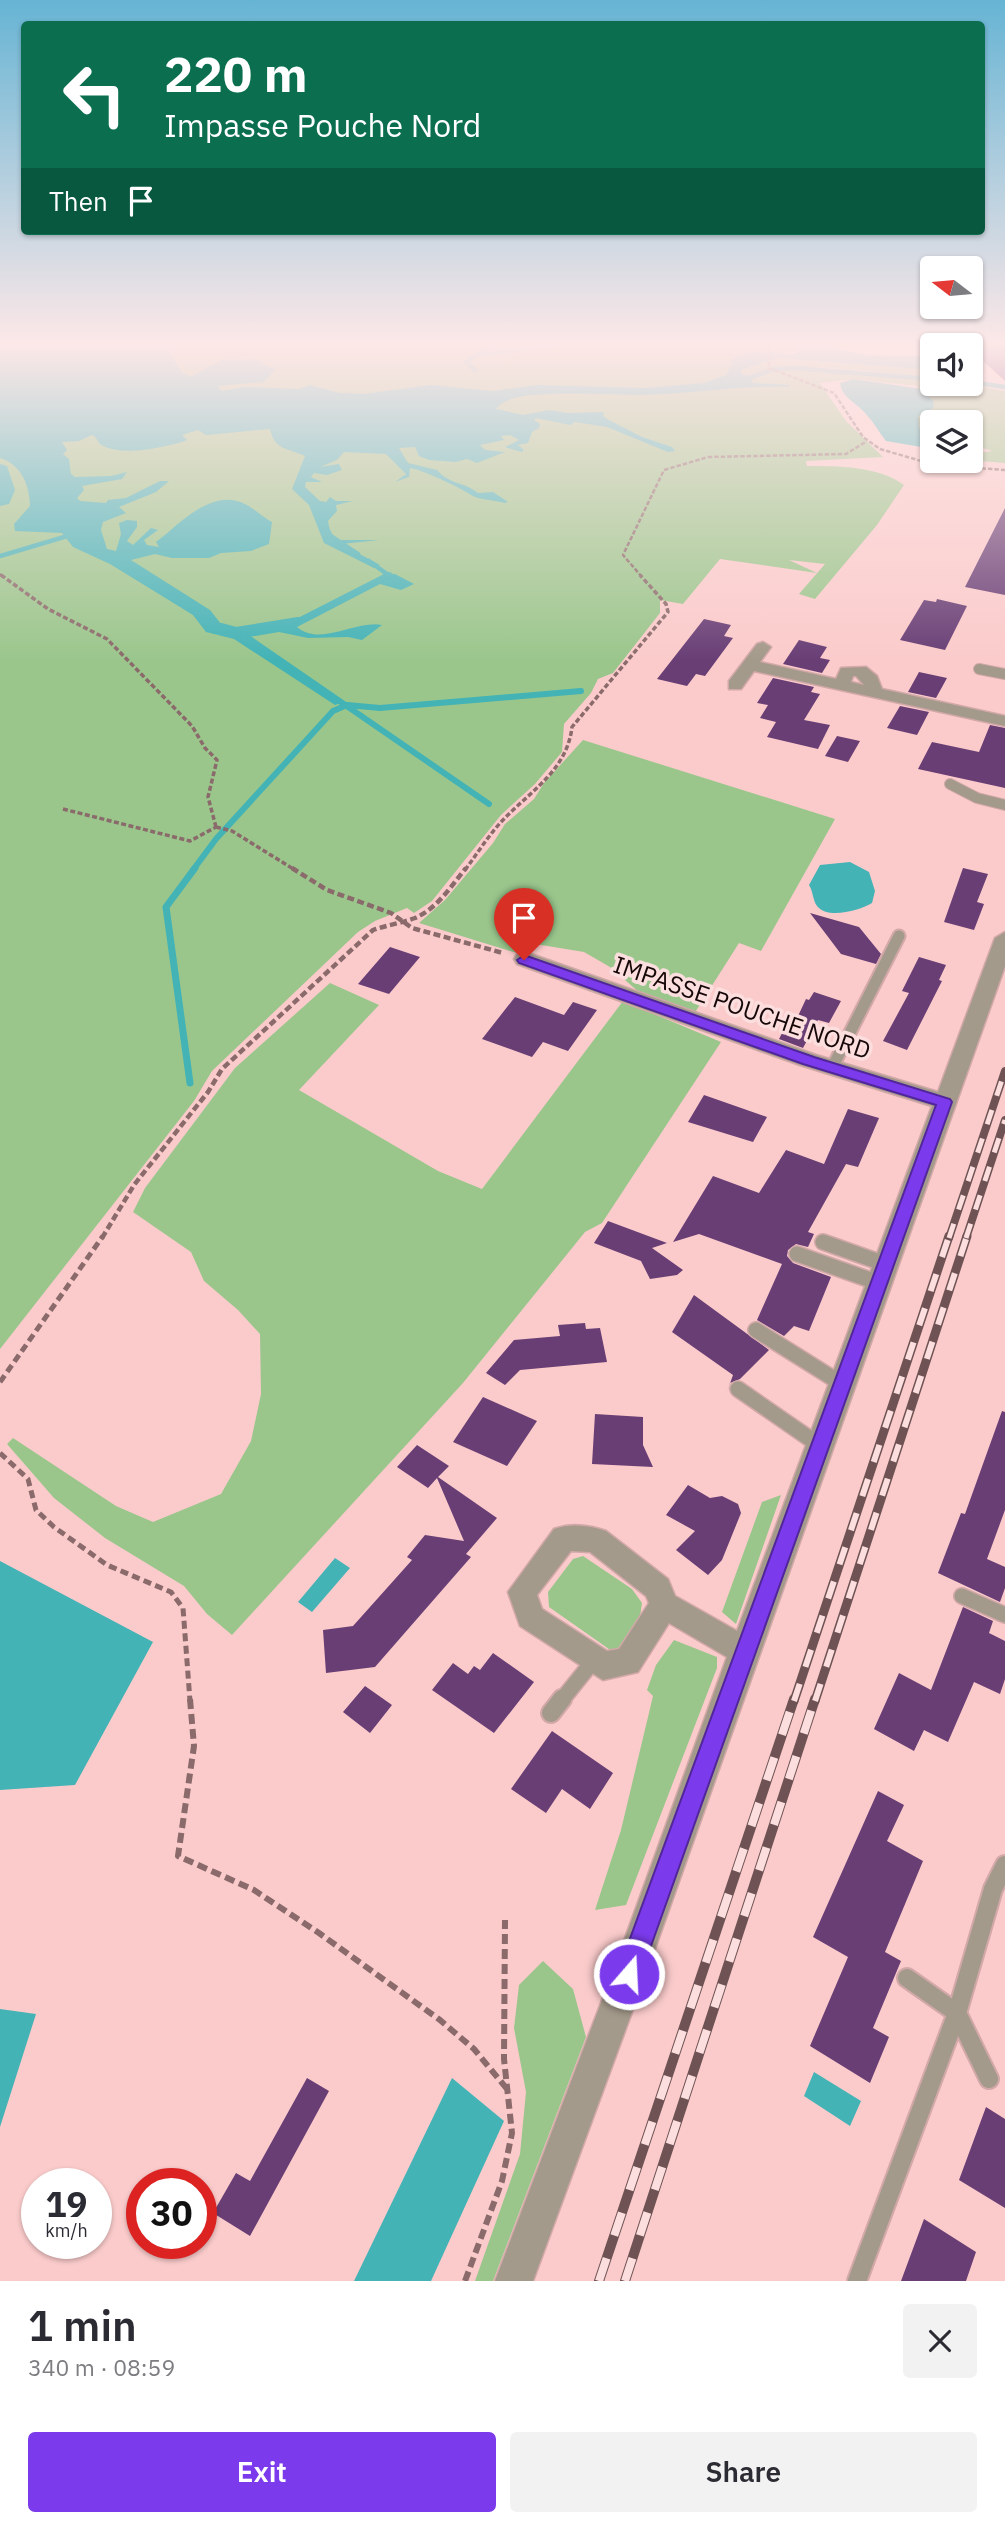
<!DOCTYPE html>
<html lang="en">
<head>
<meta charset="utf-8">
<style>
  :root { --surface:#fff; --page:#f2f2f3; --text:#2b2b33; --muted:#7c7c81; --accent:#7c3aed }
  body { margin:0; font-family:"IBM Plex Sans",sans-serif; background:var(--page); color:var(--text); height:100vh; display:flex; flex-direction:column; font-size:26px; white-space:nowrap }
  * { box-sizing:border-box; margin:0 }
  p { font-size:23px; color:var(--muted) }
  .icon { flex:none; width:38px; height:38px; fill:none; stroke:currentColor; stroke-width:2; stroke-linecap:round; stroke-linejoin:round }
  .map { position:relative; height:2281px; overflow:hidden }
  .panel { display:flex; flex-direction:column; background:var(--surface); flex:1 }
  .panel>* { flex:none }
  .banner { position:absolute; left:21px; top:21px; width:964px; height:214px; border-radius:7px; box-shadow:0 2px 5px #0004; background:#0b6e4f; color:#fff; overflow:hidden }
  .needle { width:46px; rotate:286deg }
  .buttons { position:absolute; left:920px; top:256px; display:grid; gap:14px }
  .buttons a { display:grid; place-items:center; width:63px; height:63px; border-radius:7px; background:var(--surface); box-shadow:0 2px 5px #0004; font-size:35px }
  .speed { position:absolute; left:21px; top:2168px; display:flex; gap:14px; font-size:35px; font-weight:700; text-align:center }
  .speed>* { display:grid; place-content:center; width:91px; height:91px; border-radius:50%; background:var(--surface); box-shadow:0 2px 5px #0004; line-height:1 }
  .speed small { font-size:18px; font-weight:400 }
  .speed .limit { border:10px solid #d22; background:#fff; color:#111 }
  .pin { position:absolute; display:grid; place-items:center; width:60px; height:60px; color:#fff; margin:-72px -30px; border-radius:50% 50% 50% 0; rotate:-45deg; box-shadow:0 0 7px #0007 }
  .pin .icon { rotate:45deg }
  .me { position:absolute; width:77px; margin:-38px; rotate:19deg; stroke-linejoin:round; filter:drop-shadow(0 0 5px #0008) }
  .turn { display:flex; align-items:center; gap:24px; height:147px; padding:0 28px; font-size:32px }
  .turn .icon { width:91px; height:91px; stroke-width:2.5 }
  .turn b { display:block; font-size:49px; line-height:60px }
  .then { display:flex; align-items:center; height:66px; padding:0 28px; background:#0003; gap:14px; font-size:26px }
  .round { display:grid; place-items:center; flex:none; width:74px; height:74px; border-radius:7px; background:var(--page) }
  .head { display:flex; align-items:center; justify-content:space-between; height:119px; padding:0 28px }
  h1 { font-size:42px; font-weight:600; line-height:52px }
  .action { display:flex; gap:14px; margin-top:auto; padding:14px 28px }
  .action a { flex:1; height:80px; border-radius:7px; background:var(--accent); color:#fff; font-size:28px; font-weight:600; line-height:80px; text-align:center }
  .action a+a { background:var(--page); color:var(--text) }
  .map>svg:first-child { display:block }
  .green { fill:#9ac68c }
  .water { fill:#43b3b6 }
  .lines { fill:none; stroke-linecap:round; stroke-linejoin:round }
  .stream-far2 { stroke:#43b3b6; stroke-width:4.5 }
  .stream-far1 { stroke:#43b3b6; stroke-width:6 }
  .stream { stroke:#43b3b6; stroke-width:7 }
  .building { fill:#683e75 }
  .service-far3-casing { stroke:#d2a8a8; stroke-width:12 }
  .service-far2-casing { stroke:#d2a8a8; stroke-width:15 }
  .service-far1-casing { stroke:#d2a8a8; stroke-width:18 }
  .service-casing { stroke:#d2a8a8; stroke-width:22 }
  .minor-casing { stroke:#d2a8a8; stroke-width:3 }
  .path-far4 { stroke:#8a6a6a; stroke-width:2.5; stroke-dasharray:4.5 2; stroke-linecap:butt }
  .path-far3 { stroke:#8a6a6a; stroke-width:3.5; stroke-dasharray:5 2.5; stroke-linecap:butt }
  .path-far2 { stroke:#8a6a6a; stroke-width:4.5; stroke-dasharray:7 3.5; stroke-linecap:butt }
  .path-far1 { stroke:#8a6a6a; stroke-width:5; stroke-dasharray:8 4.5; stroke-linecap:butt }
  .path { stroke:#8a6a6a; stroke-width:6; stroke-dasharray:10 5; stroke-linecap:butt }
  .service-far3 { stroke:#a49a8b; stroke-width:10 }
  .service-far2 { stroke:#a49a8b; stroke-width:11 }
  .service-far1 { stroke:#a49a8b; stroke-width:15 }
  .service { stroke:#a49a8b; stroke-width:18 }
  .minor { fill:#a49a8b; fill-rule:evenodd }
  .rail-far2-casing { stroke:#6f5354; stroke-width:8 }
  .rail-far1-casing { stroke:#6f5354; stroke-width:9 }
  .rail-casing { stroke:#6f5354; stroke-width:10 }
  .rail-far2 { stroke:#fbdedd; stroke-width:5; stroke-dasharray:15; stroke-linecap:butt }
  .rail-far1 { stroke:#fbdedd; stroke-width:6; stroke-dasharray:18; stroke-linecap:butt }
  .rail { stroke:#fbdedd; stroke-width:8; stroke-dasharray:24; stroke-linecap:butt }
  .route { fill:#7c3aed; stroke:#51269a; stroke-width:2 }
  .labels { text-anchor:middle; stroke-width:7; stroke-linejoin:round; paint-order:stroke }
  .street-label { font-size:24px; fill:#160708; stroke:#fbdedd }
</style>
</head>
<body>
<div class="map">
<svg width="1005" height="2281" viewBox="0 0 1005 2281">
  <rect width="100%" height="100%" fill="#fbcbcb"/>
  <path class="green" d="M0 342H762L781 348 777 342H799L797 352 779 353 778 358 933 370V377L819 367 818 372 968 384 1005 391V463L969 460 971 454 992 451 971 444V422H933V440L928 439 918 428V386L853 379 820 383 846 421 883 457 806 461 807 466C838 466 879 466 904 485L877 525 815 599 799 594 825 564 789 560 817 573 720 559 683 604 660 600V613L613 673 598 679 591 693 564 724 562 752 535 784 501 815 432 901 414 913 407 908 375 921 358 932 212 1071 194 1101 0 1349Z
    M583 740 835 819 761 951 739 943 694 1014 640 993 610 967 584 952 529 943 520 954 419 923 445 900 493 843 505 824 534 799 544 783Z
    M330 983 379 1005 299 1090 438 1171 482 1189 623 1001 721 1042 602 1223 585 1232 463 1383 232 1635 207 1614 184 1586 105 1538 54 1498 7 1444 13 1438 116 1506 153 1522 221 1494 251 1441 261 1394 260 1334 238 1310 204 1281 191 1252 133 1212 145 1188 235 1068Z
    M781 1495 736 1624 722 1612 762 1502Z
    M583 1556 632 1589 642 1603 639 1624 616 1654 549 1607 548 1592 573 1559Z
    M674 1640 717 1657V1668L626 1905 595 1910 621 1830 653 1696 647 1690 656 1665Z
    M543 1961 573 1989 586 2037 493 2281H475L520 2154 526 2092 514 2028 519 1985Z"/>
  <path class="water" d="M0 342H179L168 350 182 373 191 377 221 360 254 359 276 370 263 382 217 386 222 391 246 387 299 389 309 385 340 393 363 394 431 385 493 391 536 385 646 388 704 383 726 375 733 362H729C748 346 771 353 793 354L797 352 799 342H832L833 347C865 359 899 355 933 356V370L777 358 741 370 742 374 749 376 757 372 761 373 751 380 753 383 790 385 788 387C738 385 688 395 638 395 604 394 569 392 535 395 522 396 505 398 496 409L523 415 549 410 568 413 604 412 603 416 607 419 642 437 672 447 675 451 668 452 607 427 575 422 570 425 536 418 534 420 540 424 539 428 532 432 528 443 518 445 524 450 522 452 505 447 519 440 510 435 501 436 504 440 480 445 485 450 505 452 477 463 467 459 456 462 429 460 419 456 415 447 399 448 408 463 437 470C450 485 463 481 478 493L493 492 508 502 505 503C495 500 479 500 471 495 461 488 421 469 410 468L409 477 395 482 406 474 386 454 344 452 337 460 320 467 339 464 342 470 327 475 314 473 311 477 322 482H306L305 487 320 501 326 502 330 497 336 501H353L336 505 337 511 328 521 331 537 336 540H379L341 544 380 565 374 568 324 543 309 505 292 489 305 456C288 448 275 451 270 429L206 435 198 430 182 435 187 440 182 442C160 448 125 456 103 446 97 443 98 438 92 435L79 441 62 442 67 450 63 454 69 459 71 474 75 477 111 476 127 472 122 479 82 486 84 490 77 498 80 501 106 503 108 500 126 498 160 481H169L156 492 119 507 126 513 103 522 101 530 107 549 116 551 121 534 119 523 127 520 137 521V527L127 541 133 545 151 528 158 530 144 540 147 545 159 547 156 542C179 525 211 487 245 504 255 509 262 517 272 522L269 544 251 551 221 553 209 558H172L155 554 131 560 210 610 221 624 232 630 247 631 290 622 384 574H395L414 584 401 590 380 584 297 627C320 647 356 620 382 625L362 640 348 637 308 638 279 632 243 638 341 703 335 705 234 639 206 632 193 615 110 564 73 547 62 533 15 531 14 524 30 506C30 486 21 464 0 458Z
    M853 379 922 389 934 402 933 408 918 416 919 428 928 439 933 440V449L886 441C879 432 873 421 865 413 856 402 842 398 840 383Z
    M0 464 7 466 15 490 9 504 0 506Z
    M850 862 869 872 875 891 872 903C860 910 828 920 817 906 813 901 813 891 809 885L820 865Z
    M335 1558 350 1568 312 1612 298 1602Z
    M0 1561 153 1642 75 1785 0 1790Z
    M0 2009 36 2014 0 2127Z
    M814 2072 861 2101 850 2126 804 2096Z
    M452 2078 504 2121 431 2281H354Z"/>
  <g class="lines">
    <path class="stream-far2" d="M480 355 572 342
      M475 370 466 362 495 342
      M752 377 771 370 792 368 933 379
      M971 382 1005 387
      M326 527 331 536 358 554
      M0 556 74 534
      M369 561 391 577"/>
    <path class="stream-far1" d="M389 575 396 580
      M221 626 236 630 298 620
      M238 631 489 804
      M193 870 216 839 333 711 347 705 380 708 581 691"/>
    <path class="stream" d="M190 1083 166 907 195 868"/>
  </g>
  <path class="building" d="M981 342H1005V381L980 358Z
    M1005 508V595L965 587Z
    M937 599 967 606 945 650 900 640 924 600 936 602Z
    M704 619 731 625 724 636 733 638 705 676 696 674 687 686 657 679Z
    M799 640 827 647 820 658 830 660 822 673 783 664Z
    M919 672 947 678 936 698 908 692Z
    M773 678 814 687 811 692 820 694 804 720 830 725 818 749 767 737 776 722 760 718 768 705 757 703Z
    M900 706 929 712 917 735 887 728Z
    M990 725 1005 728V788L918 769 932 742 979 752Z
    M837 736 860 741 848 762 825 756Z
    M963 868 988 874 977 902 984 904 974 930 944 922Z
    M810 913 859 927 881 954 876 964 841 954Z
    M390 947 420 957 389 994 358 984Z
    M919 957 946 965 939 980 942 981 907 1050 883 1041 909 993 902 991Z
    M814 992 841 1001 829 1023 818 1020 803 1048 779 1039 792 1014 798 1016 806 999 809 1000Z
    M515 997 564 1015 573 1002 597 1010 568 1051 543 1042 532 1057 482 1039Z
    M704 1095 767 1117 753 1142 688 1122Z
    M848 1109 879 1118 858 1167 846 1164 808 1232 814 1234 808 1247 796 1244 788 1250 787 1256 793 1263 831 1277 809 1331 794 1326 784 1336 757 1320 782 1264 699 1234 673 1242 713 1176 759 1193 786 1150 824 1164Z
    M608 1221 667 1243 652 1248 683 1270 677 1275 650 1279 641 1261 594 1243Z
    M694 1295 769 1350 740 1379 730 1383 727 1392 733 1375 672 1332Z
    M585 1323 586 1329 600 1328 607 1362 520 1370 505 1385 486 1373 514 1340 560 1336 558 1325Z
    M483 1397 537 1421 507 1466 453 1442Z
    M1002 1411 1005 1412V1510L987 1559 1005 1567V1588L1000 1602 938 1573 961 1513 965 1514Z
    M595 1414 643 1417V1445L653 1467 592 1464Z
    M417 1445 449 1466 438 1477 497 1518 466 1554 471 1557 375 1667 326 1673 323 1630 353 1626 412 1560 407 1557 425 1535 464 1541 437 1478 428 1488 397 1467Z
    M688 1485 710 1498 722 1496 738 1504 741 1513 722 1560 708 1575 676 1550 695 1531 666 1515Z
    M963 1607 993 1621 989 1633 1005 1641V1679L1000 1694 974 1682 948 1742 924 1730 914 1751 874 1729 899 1673 931 1690Z
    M493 1653 534 1682 494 1733 432 1690 453 1663 468 1674 474 1666 480 1670Z
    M365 1686 392 1705 370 1733 343 1712Z
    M552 1731 613 1773 590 1809 562 1789 546 1813 511 1789Z
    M878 1791 904 1805 887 1841 923 1861 885 1952 901 1961 873 2028 889 2037 870 2083 810 2046 848 1957 813 1937Z
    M307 2078 329 2091 250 2236 213 2213 236 2173 250 2181Z
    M986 2107 1005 2119V2208L959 2180Z
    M924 2219 976 2252 966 2281H901Z"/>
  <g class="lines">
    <g class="service-far3-casing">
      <path id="service-far3" d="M979 669 1005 674
        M950 784 977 798 1005 805"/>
    </g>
    <g class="service-far2-casing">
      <path id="service-far2" d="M832 1068 899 936"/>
    </g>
    <g class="service-far1-casing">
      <path id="service-far1" d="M823 1242 885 1264
        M797 1254 879 1283
        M756 1330 842 1384
        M738 1389 819 1445
        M962 1596 1005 1615
        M561 1701 594 1660"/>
    </g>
    <g class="service-casing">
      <path id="service" d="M551 1713 562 1699
        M907 1978 957 2013 989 2079
        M857 2281 957 2013 993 1889 1005 1865"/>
    </g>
    <g class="minor-casing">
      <path id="minor" d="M763 642 771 647 760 662 836 679 841 668 866 667 877 676 882 689 1005 716V726L754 671 741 689H729V681L757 644ZM853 676H856L864 685 851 682Z
        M1005 932V966L646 1974 533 2281H495L612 1974 727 1657 669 1623 638 1672 603 1680 520 1626 508 1592 554 1529C570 1523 590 1525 606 1531L668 1579 675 1596 737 1631 932 1106 800 1065 517 964 514 959 517 954H531L816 1055 938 1092 995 938ZM571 1551 590 1552 646 1596 649 1603 619 1649 607 1651 542 1609 537 1595Z"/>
    </g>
    <path class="path-far4" d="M768 342 769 368 834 393 863 437 880 449 935 465 1005 470
      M0 574 3 577
      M642 577 623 555 664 470 708 457 846 454 867 441"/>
    <path class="path-far3" d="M1 575 48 609 107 639 192 726 205 748 217 760 208 797 216 827
      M63 809 190 841 216 827
      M216 827 232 831 295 870
      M465 870C477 854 488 836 502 821 529 792 567 771 572 727L668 612 666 604 640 575"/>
    <path class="path-far2" d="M292 868 327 890 391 913 412 928 503 953
      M102 1238 134 1185 208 1092 222 1069 373 930C387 925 402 923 415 918 438 908 451 886 466 868"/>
    <path class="path-far1" d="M0 1382 103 1236
      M0 1453 28 1479 36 1510 54 1527 107 1565 171 1592 183 1608 190 1701"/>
    <path class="path" d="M190 1699 194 1746 178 1856 254 1890 319 1933 440 2020 474 2049 507 2089
      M465 2281 502 2181 512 2133 504 2059 505 1920"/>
    <use href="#service-far3" class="service-far3"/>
    <use href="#service-far2" class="service-far2"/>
    <use href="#service-far1" class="service-far1"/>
    <use href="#service" class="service"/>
    <use href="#minor" class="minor"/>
    <g class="rail-far2-casing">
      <path id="rail-far2" d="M949 1238 1005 1071
        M966 1238 1005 1120"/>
    </g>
    <g class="rail-far1-casing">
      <path id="rail-far1" d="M794 1701 949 1236
        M815 1701 967 1236"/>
    </g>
    <g class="rail-casing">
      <path id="rail" d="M599 2281 794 1699
        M625 2281 815 1699"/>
    </g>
    <use href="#rail-far2" class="rail-far2"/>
    <use href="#rail-far1" class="rail-far1"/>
    <use href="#rail" class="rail"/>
  </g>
  <linearGradient id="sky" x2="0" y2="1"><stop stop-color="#66b4d4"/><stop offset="0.52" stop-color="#fde8e8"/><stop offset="1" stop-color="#fde8e8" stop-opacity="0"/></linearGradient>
  <rect width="1005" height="661" fill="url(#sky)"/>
  <path class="route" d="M524 955 814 1057 950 1099 952 1102 641 1974 637 1983 629 1986 621 1983 617 1974 936 1105 803 1064 519 963 517 960Z"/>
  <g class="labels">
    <g class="street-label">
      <text transform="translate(742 1008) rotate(19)" y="8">IMPASSE POUCHE NORD</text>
    </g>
  </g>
</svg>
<div class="buttons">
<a><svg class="needle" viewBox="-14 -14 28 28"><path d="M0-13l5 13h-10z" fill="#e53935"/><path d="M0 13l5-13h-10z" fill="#7c7c81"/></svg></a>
<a><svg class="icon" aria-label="sound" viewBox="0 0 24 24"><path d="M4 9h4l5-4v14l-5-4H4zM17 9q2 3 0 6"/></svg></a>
<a><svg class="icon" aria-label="layers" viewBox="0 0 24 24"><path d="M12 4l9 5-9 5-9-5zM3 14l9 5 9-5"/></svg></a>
</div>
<div class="speed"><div>19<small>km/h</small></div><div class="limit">30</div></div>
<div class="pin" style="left:524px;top:960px;background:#d93025"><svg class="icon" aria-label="arrive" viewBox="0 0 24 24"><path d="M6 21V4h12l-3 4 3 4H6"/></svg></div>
<svg class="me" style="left:629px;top:1974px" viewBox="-20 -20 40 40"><circle r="17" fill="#7c3aed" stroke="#fff" stroke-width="3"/><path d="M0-11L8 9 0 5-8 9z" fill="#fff"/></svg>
<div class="banner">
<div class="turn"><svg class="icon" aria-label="left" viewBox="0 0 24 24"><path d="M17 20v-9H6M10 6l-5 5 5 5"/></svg><div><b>220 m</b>Impasse Pouche Nord</div></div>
<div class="then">Then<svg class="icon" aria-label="arrive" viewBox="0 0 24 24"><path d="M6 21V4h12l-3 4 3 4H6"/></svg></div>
</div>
</div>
<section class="panel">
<div class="head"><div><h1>1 min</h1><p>340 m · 08:59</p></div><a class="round"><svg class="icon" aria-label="close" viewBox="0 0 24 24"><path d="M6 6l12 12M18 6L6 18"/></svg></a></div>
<div class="action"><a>Exit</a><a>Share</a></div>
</section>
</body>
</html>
